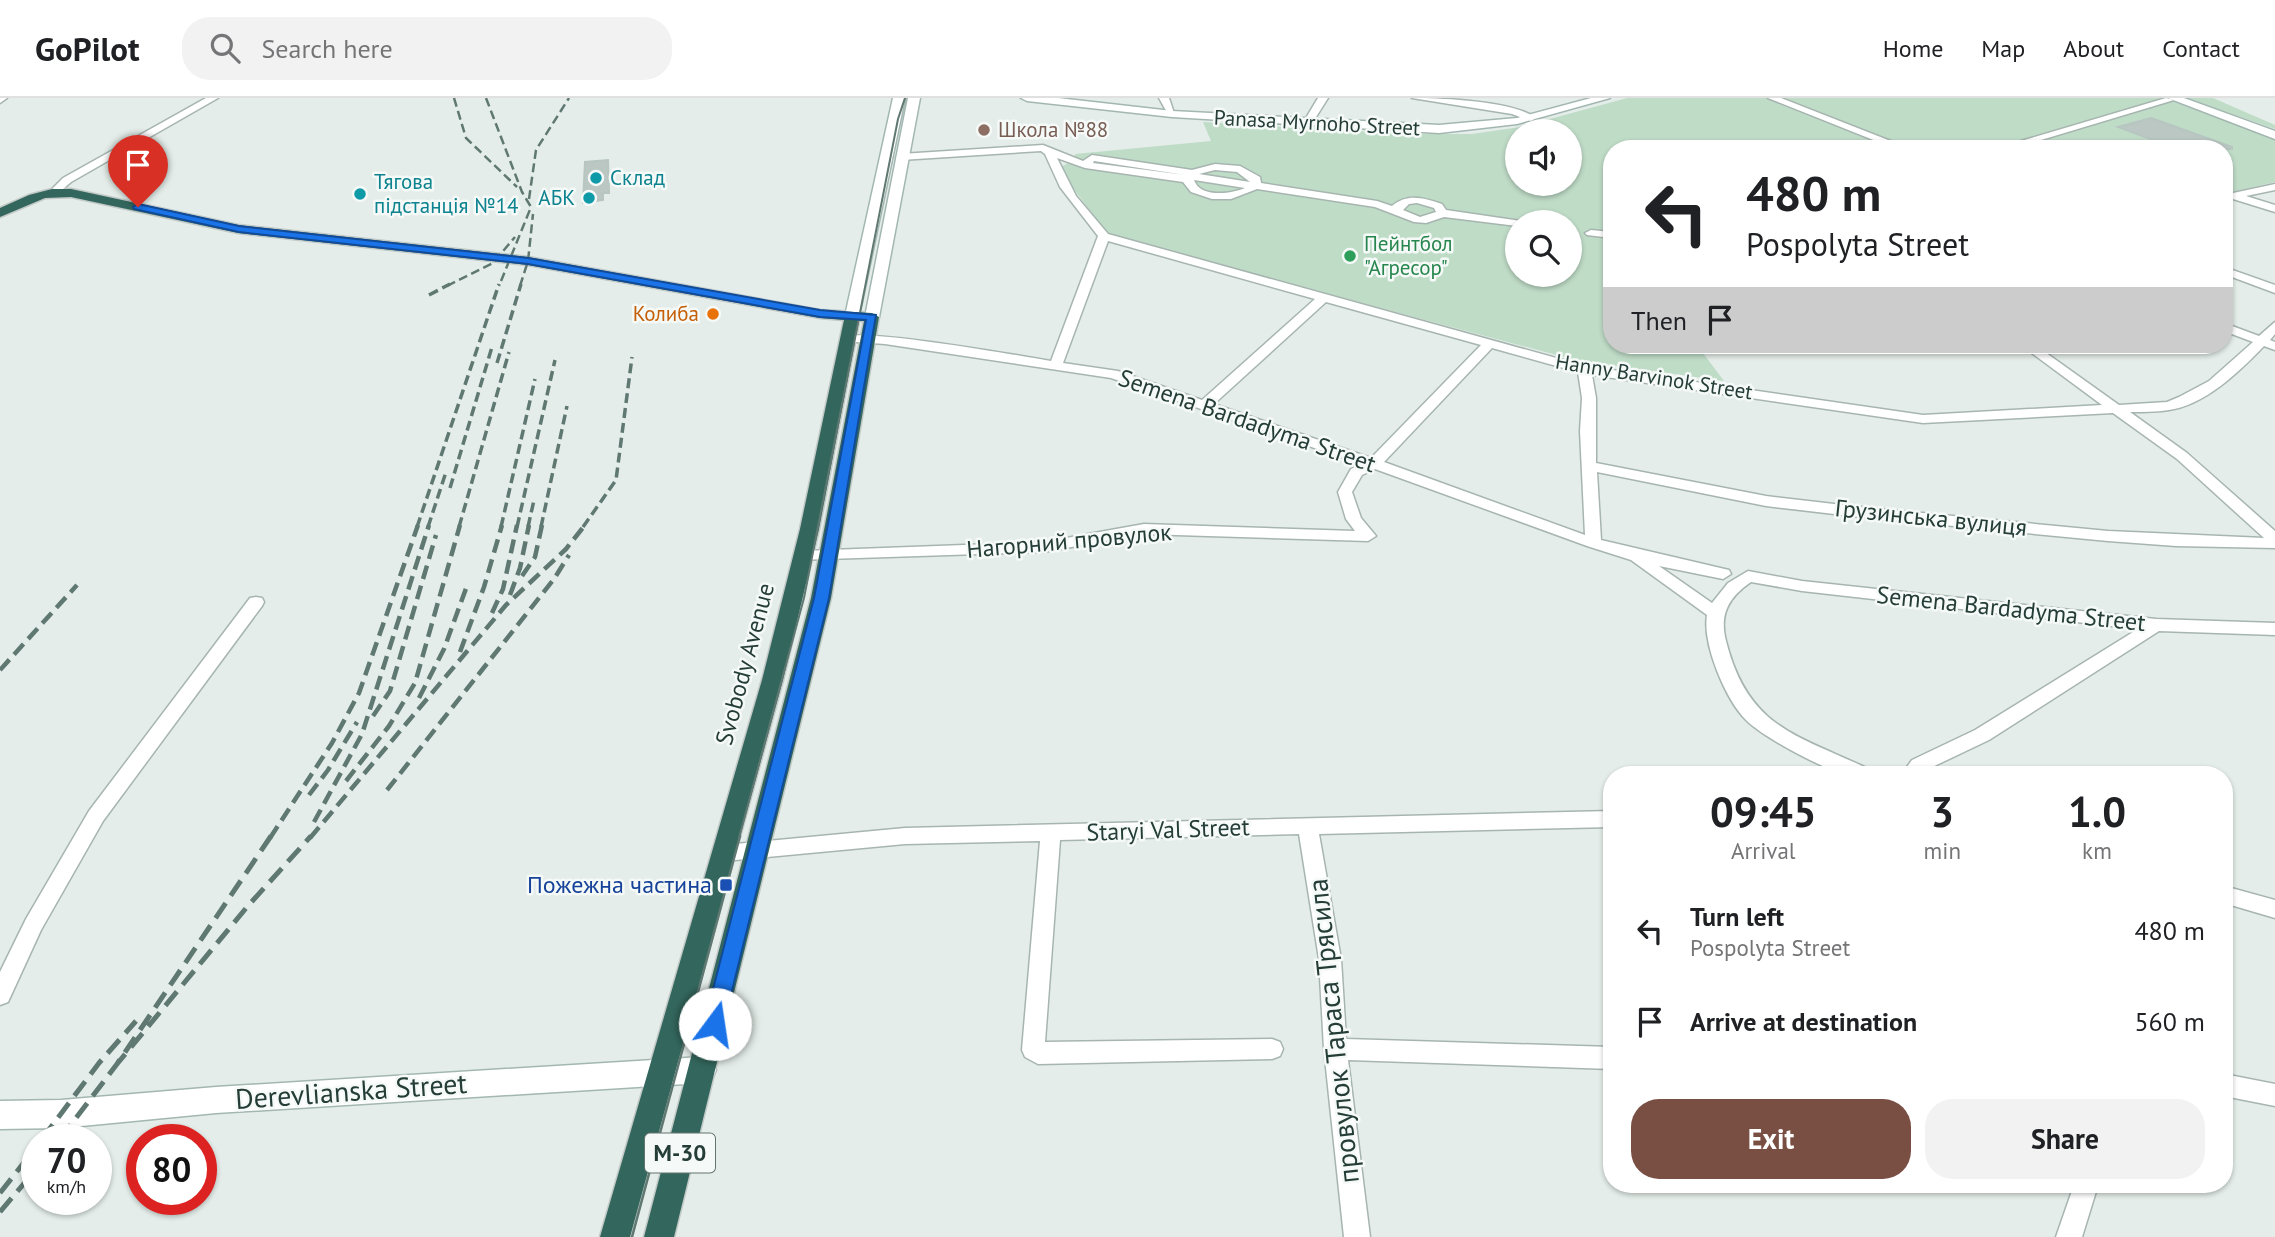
<!DOCTYPE html>
<html lang="en">
<head>
<meta charset="utf-8">
<style>
  :root { --surface:#fff; --page:#f2f2f2; --text:#202124; --muted:#757577; --line:#e0e0e0; --accent:#7a4f43 }
  body { margin:0; font-family:"PT Sans",sans-serif; background:var(--page); color:var(--text); height:100vh; display:flex; flex-direction:column; font-size:26px; white-space:nowrap }
  * { box-sizing:border-box; margin:0 }
  p { font-size:23px; color:var(--muted) }
  .icon { flex:none; width:38px; height:38px; fill:none; stroke:currentColor; stroke-width:2; stroke-linecap:round; stroke-linejoin:round }
  .map { position:relative; flex:1; overflow:hidden }
  .drawer { position:absolute; left:1603px; top:668px; width:630px; height:427px; display:flex; flex-direction:column; background:var(--surface); border-radius:28px; box-shadow:0 2px 5px #0004 }
  .drawer>* { flex:none }
  .top-card { position:absolute; left:1603px; top:42px; width:630px; height:214px; border-radius:28px; box-shadow:0 2px 5px #0004; background:#fff; color:var(--text); overflow:hidden }
  .controls { position:absolute; left:1505px; top:21px; display:grid; gap:14px }
  .controls a { display:grid; place-items:center; width:77px; height:77px; border-radius:50%; background:var(--surface); box-shadow:0 2px 5px #0004; font-size:35px }
  .speed { position:absolute; left:21px; top:1026px; display:flex; gap:14px; font-size:35px; font-weight:700; text-align:center }
  .speed>* { display:grid; place-content:center; width:91px; height:91px; border-radius:50%; background:var(--surface); box-shadow:0 2px 5px #0004; line-height:1 }
  .speed small { font-size:18px; font-weight:400 }
  .speed .limit { border:10px solid #d22; background:#fff; color:#111 }
  .pin { position:absolute; display:grid; place-items:center; width:60px; height:60px; color:#fff; margin:-72px -30px; border-radius:50% 50% 50% 0; rotate:-45deg; box-shadow:0 0 7px #0007 }
  .pin .icon { rotate:45deg }
  .me { position:absolute; width:77px; margin:-38px; rotate:14deg; stroke-linejoin:round; filter:drop-shadow(0 0 5px #0008) }
  .turn { display:flex; align-items:center; gap:24px; height:147px; padding:0 28px; font-size:32px }
  .turn .icon { width:91px; height:91px; stroke-width:2.5 }
  .turn b { display:block; font-size:49px; line-height:60px }
  .then { display:flex; align-items:center; height:66px; padding:0 28px; background:#0003; gap:14px; font-size:26px }
  .eta { display:flex; justify-content:space-evenly; align-items:center; height:119px; text-align:center }
  .eta b { font-size:42px; font-weight:600; line-height:49px }
  .primary-button { display:flex; gap:14px; margin-top:auto; padding:14px 28px }
  .primary-button a { flex:1; height:80px; border-radius:28px; background:var(--accent); color:#fff; font-size:28px; font-weight:600; line-height:80px; text-align:center }
  .primary-button a+a { background:var(--page); color:var(--text) }
  ul { padding:0; list-style:none }
  li { display:flex; align-items:center; gap:21px; height:91px; padding:0 28px }
  li div { flex:1 }
  li b { display:block; font-size:26px }
  li em { font-style:normal }
  header { display:flex; align-items:center; gap:42px; box-sizing:border-box; height:98px; padding:0 35px; background:var(--surface); border-bottom:2px solid var(--line) }
  header strong { font-size:33px }
  nav { display:flex; gap:38px; margin-inline-start:auto; font-size:24px }
  .search { width:490px; height:63px; background:var(--page); display:flex; align-items:center; gap:18px; box-sizing:border-box; padding:0 24px; border-radius:28px; color:var(--muted); font-size:26px }
  .map>svg:first-child { display:block }
  .green { fill:#bfdcc7; fill-rule:evenodd }
  .building { fill:#bac7c2; stroke:#b7c6c0; stroke-width:2 }
  .lines { fill:none; stroke-linecap:round; stroke-linejoin:round }
  .street-casing { stroke:#a7b5b0; stroke-width:3 }
  .secondary-casing { stroke:#a3b7b1; stroke-width:3 }
  .highway-casing { stroke:#c2c9c7; stroke-width:3 }
  .street { fill:#fff; fill-rule:evenodd }
  .secondary { fill:#fff; fill-rule:evenodd }
  .highway { fill:#33675d; fill-rule:evenodd }
  .tram-far1 { stroke:#607872; stroke-width:2 }
  .tram { stroke:#607872; stroke-width:2.5 }
  .rail-far3 { stroke:#607872; stroke-width:2.5; stroke-dasharray:9 4.5; stroke-linecap:butt }
  .rail-far2 { stroke:#607872; stroke-width:3.5; stroke-dasharray:10 5; stroke-linecap:butt }
  .rail-far1 { stroke:#607872; stroke-width:4.5; stroke-dasharray:14 7; stroke-linecap:butt }
  .rail { stroke:#607872; stroke-width:5; stroke-dasharray:18 9; stroke-linecap:butt }
  .route { fill:#1a73e8; stroke:#114b97; stroke-width:2 }
  .education-dot { fill:#8d6e63; stroke:#f5f9f7; stroke-width:2.5 }
  .culture-dot { fill:#0f9aa8; stroke:#f5f9f7; stroke-width:2.5 }
  .leisure-dot { fill:#2e9e5b; stroke:#f5f9f7; stroke-width:2.5 }
  .food-dot { fill:#e8710a; stroke:#f5f9f7; stroke-width:2.5 }
  .transit-dot { fill:#1a4fb4; stroke:#f5f9f7; stroke-width:2.5 }
  .labels { text-anchor:middle; stroke-width:5; stroke-linejoin:round; paint-order:stroke }
  .far-street-label { font-size:21px; fill:#253d37; stroke:#f5f9f7 }
  .far-education-label { font-size:21px; fill:#785e54; stroke:#f5f9f7; text-anchor:start }
  .far-culture-label { font-size:21px; fill:#0d838f; stroke:#f5f9f7; text-anchor:start }
  .far-leisure-label { font-size:21px; fill:#27864d; stroke:#f5f9f7; text-anchor:start }
  .far-food-label { font-size:21px; fill:#c56008; stroke:#f5f9f7; text-anchor:end }
  .shield { fill:#f5f9f7; stroke:#637571; stroke-width:2 }
  .shield-label { font-size:23px; font-weight:bold; fill:#253d37 }
  .street-label { font-size:24px; fill:#253d37; stroke:#f5f9f7 }
  .transit-label { font-size:24px; fill:#164399; stroke:#f5f9f7; text-anchor:end }
  .near-street-label { font-size:28px; fill:#253d37; stroke:#f5f9f7 }
</style>
</head>
<body>
<header>
<strong>GoPilot</strong>
<div class="search"><svg class="icon" aria-label="search" viewBox="0 0 24 24"><circle cx="10" cy="10" r="6"/><path d="M15 15l6 6"/></svg>Search here</div>
<nav><a>Home</a><a>Map</a><a>About</a><a>Contact</a></nav>
</header>
<div class="map">
<svg width="2275" height="1139" viewBox="0 0 2275 1139">
  <rect width="100%" height="100%" fill="#e4ede9"/>
  <path class="green" d="M1627 0H2163L2275 41V84L2224 96V51H1612V247H1697L1724 283 1575 262 1108 137 1058 70 1075 62V56L1211 43 1203 24 1410 36H1472L1520 29ZM1517 33H1570V86H1517ZM1517 124H1570V177H1517Z
    M2186 0H2213L2275 27V31Z"/>
  <path class="building" d="M2151 20 2232 49V51H2177L2118 29Z
    M608 62 609 95H603V102L583 105 585 64Z"/>
  <g class="lines">
    <g class="street-casing">
      <path id="street" d="M0 0H7L0 5Z
        M206 0H218L71 84 63 91V96L54 94 53 90 63 80Z
        M1159 0H1169L1175 18H1169Z
        M1318 0H1328L1311 27H1305L1303 25Z
        M1412 0C1441 0 1514 3 1536 20L1531 23 1512 16Z
        M1768 0H1781L1911 51H1896Z
        M2166 0 2174 2 2011 51H1994Z
        M1972 45 1984 51H1957L1958 49Z
        M1043 47 1083 63 1092 57 1192 72 1215 66 1240 68 1260 79 1261 85 1377 103 1392 108C1408 95 1423 100 1442 106L1446 112 1521 123 1517 124V128L1444 119 1426 125 1414 124 1375 109 1257 91 1231 101H1212L1191 94 1183 84 1085 70 1057 60 1076 98 1108 136 1585 268 1923 317 2102 307 2021 247H2035L2119 307 2167 304 2179 299 2209 283 2253 244 2224 233V225L2259 238 2275 224V236L2270 242 2275 244V252L2264 248C2239 274 2205 307 2169 312 2156 314 2143 314 2130 314L2187 355 2275 433V450L2176 448 2108 443 1860 419 1766 408 1597 374 1601 442 1729 472 1731 476 1723 481 1659 468 1712 505 1728 485 1748 473 1802 483 2156 521 2275 525V537L2159 533 1989 642 1926 672 1921 677H1901L1912 662 1975 632 2138 531 1802 493 1751 484C1729 499 1719 516 1726 543 1748 631 1798 637 1871 672L1874 677C1866 677 1854 679 1846 677 1822 670 1764 640 1746 622 1726 602 1702 546 1707 517L1631 462 1587 448 1375 371 1362 377 1352 394 1361 420 1376 438 1368 443 1144 436 1044 454 797 462 795 458 803 453 1044 444 1144 426 1355 433 1346 421 1338 394 1351 371 1361 366 1111 280 885 246 842 243 841 240C855 228 1021 258 1051 263L1098 138 1060 89 1045 56 1041 53 901 62 896 59 901 56ZM1094 63 1185 77 1093 65ZM1215 72 1237 74 1250 84 1199 76ZM1194 82 1245 90C1231 96 1200 100 1194 82ZM1417 105 1434 110 1436 114 1420 119 1403 112 1409 106ZM1108 143 1315 201 1202 302 1118 273 1063 265ZM1326 204 1481 247 1371 360 1214 306ZM1492 250 1578 274 1582 300 1580 333 1585 437 1384 364ZM1592 277 1923 325 2113 315 2177 361 2264 440 2108 433 1860 409 1766 398 1596 365V300Z
        M2275 86V92L2246 98 2275 107V114L2233 101 2224 103V97Z
        M1591 132 1612 134V140L1587 137 1585 135Z
        M2224 169 2275 187V195L2224 176Z
        M256 499 262 500 264 504 262 508 103 723 41 832 8 904 0 907V874L26 821 89 713 250 500Z
        M1612 713V729L1319 736 1341 861 1346 941 1612 949V971L1348 962 1370 1139H1344L1324 951 1319 861 1299 736 1060 742 1045 944 1272 941 1280 944 1283 951 1280 958 1272 961 1038 966 1025 959 1022 952 1040 743 905 746 725 763 718 761 715 755 718 749 725 747 905 730Z
        M2224 788 2275 802V820L2224 805Z
        M2224 976 2275 986V1008L2224 998Z
        M2074 1087H2098L2082 1139H2056Z"/>
    </g>
    <g class="secondary-casing">
      <path id="secondary" d="M893 0H905L859 218 852 222 845 218Z
        M908 0H920L879 219 872 223 865 219Z
        M1021 0H1058L1172 13 1439 27 1517 20 1591 0H1610L1517 26 1439 35 1172 19 1027 3Z
        M2168 0H2184L2275 33V41Z
        M702 959 712 963 716 972 712 981 702 985 216 1015 61 1030 0 1031V1003L61 1002 216 989Z"/>
    </g>
    <g class="highway-casing">
      <path id="highway" d="M52 91H71L238 127 528 159 820 212 872 215 879 219 831 500 674 1139H644L811 500 864 223H859L819 431 783 582 630 1139H600L762 582 800 431 844 222 820 220 528 167 238 135 71 99 45 100 0 119V110L29 97Z"/>
    </g>
    <use href="#street" class="street"/>
    <use href="#secondary" class="secondary"/>
    <use href="#highway" class="highway"/>
    <path class="tram-far1" d="M739 740 804 500 898 21 905 0"/>
    <path class="tram" d="M632 1139 740 738"/>
    <path class="rail-far3" d="M454 0 466 40 517 89
      M486 0 522 94 531 109 499 188
      M529 101 536 52 569 0
      M447 188 493 165 515 139
      M520 188 528 163 533 116"/>
    <path class="rail-far2" d="M429 197 450 186
      M497 265 521 186
      M450 390 492 249
      M417 429 499 186
      M428 429 446 374
      M459 429 509 254
      M501 429 535 281
      M517 429 555 262
      M528 429 534 402
      M541 429 567 308
      M583 429 616 382 632 259"/>
    <path class="rail-far1" d="M522 478 535 459 542 427
      M510 497 520 470 529 427
      M492 515 503 491 517 427
      M460 554 484 489 502 427
      M0 572 77 487
      M419 600 444 551 468 485
      M373 618 390 593 436 437
      M346 683 389 628 415 585 460 427
      M387 692 554 481 569 457
      M309 697 328 672 357 624
      M314 724 362 636 429 427
      M270 740 332 645 359 595 418 427
      M310 740 506 507 566 451 585 427"/>
    <path class="rail" d="M271 738 117 966 247 809 311 738
      M42 1041 99 965 136 923
      M60 1041 117 966
      M0 1095 37 1048
      M0 1114 37 1070"/>
  </g>
  <path class="route" d="M138 106 239 128 528 160 820 212 876 217 829 500 722 933 715 935 707 933 704 926 814 500 866 222 820 219 528 166 239 134 134 111 133 109Z"/>
  <circle class="education-dot" cx="984" cy="32" r="7"/>
  <g class="culture-dot">
    <circle cx="596" cy="80" r="7"/>
    <circle cx="360" cy="96" r="7"/>
    <circle cx="589" cy="100" r="7"/>
  </g>
  <circle class="leisure-dot" cx="1350" cy="158" r="7"/>
  <circle class="food-dot" cx="713" cy="216" r="7"/>
  <rect class="transit-dot" x="719" y="780" width="14" height="14" rx="3.5"/>
  <g class="labels">
    <g class="far-street-label">
      <text transform="translate(1317 25) rotate(3)" y="7">Panasa Myrnoho Street</text>
      <text transform="translate(1654 279) rotate(9)" y="7">Hanny Barvinok Street</text>
    </g>
    <g class="far-education-label">
      <text x="998" y="39">Школа №88</text>
    </g>
    <g class="far-culture-label">
      <text x="610" y="87">Склад</text>
      <text x="374" y="91">Тягова<tspan x="374" dy="24">пiдстанцiя №14</tspan></text>
      <text x="575" y="107" text-anchor="end">АБК</text>
    </g>
    <g class="far-leisure-label">
      <text x="1364" y="153">Пейнтбол<tspan x="1364" dy="24">"Агресор"</tspan></text>
    </g>
    <g class="far-food-label">
      <text x="699" y="223">Колиба</text>
    </g>
    <rect class="shield" x="645" y="1035.5" width="70" height="39" rx="5"/>
    <g class="shield-label">
      <text x="680" y="1063">М-30</text>
    </g>
    <g class="street-label">
      <text transform="translate(1247 323) rotate(19)" y="8">Semena Bardadyma Street</text>
      <text transform="translate(1931 420) rotate(6)" y="8">Грузинська вулиця</text>
      <text transform="translate(1069 443) rotate(-5)" y="8">Нагорний провулок</text>
      <text transform="translate(2011 511) rotate(6)" y="8">Semena Bardadyma Street</text>
      <text transform="translate(745 566) rotate(-75)" y="8">Svobody Avenue</text>
      <text transform="translate(1168 732) rotate(-2)" y="8">Staryi Val Street</text>
    </g>
    <g class="transit-label">
      <text x="712" y="795">Пожежна частина</text>
    </g>
    <g class="near-street-label">
      <text transform="translate(1333 933) rotate(-96)" y="10">провулок Тараса Трясила</text>
      <text transform="translate(351 993) rotate(-4)" y="10">Derevlianska Street</text>
    </g>
  </g>
</svg>
<div class="controls">
<a><svg class="icon" aria-label="sound" viewBox="0 0 24 24"><path d="M4 9h4l5-4v14l-5-4H4zM17 9q2 3 0 6"/></svg></a>
<a><svg class="icon" aria-label="search" viewBox="0 0 24 24"><circle cx="10" cy="10" r="6"/><path d="M15 15l6 6"/></svg></a>
</div>
<div class="speed"><div>70<small>km/h</small></div><div class="limit">80</div></div>
<div class="pin" style="left:138px;top:109px;background:#d93025"><svg class="icon" aria-label="arrive" viewBox="0 0 24 24"><path d="M6 21V4h12l-3 4 3 4H6"/></svg></div>
<svg class="me" style="left:715px;top:926px" viewBox="-20 -20 40 40"><circle r="19" fill="#fff"/><path d="M0-13L10 11 0 6-10 11z" fill="#1a73e8"/></svg>
<div class="top-card">
<div class="turn"><svg class="icon" aria-label="left" viewBox="0 0 24 24"><path d="M17 20v-9H6M10 6l-5 5 5 5"/></svg><div><b>480 m</b>Pospolyta Street</div></div>
<div class="then">Then<svg class="icon" aria-label="arrive" viewBox="0 0 24 24"><path d="M6 21V4h12l-3 4 3 4H6"/></svg></div>
</div>
<section class="drawer">
<div class="eta">
<div><b>09:45</b><p>Arrival</p></div>
<div><b>3</b><p>min</p></div>
<div><b>1.0</b><p>km</p></div>
</div>
<ul>
<li><svg class="icon" aria-label="left" viewBox="0 0 24 24"><path d="M17 20v-9H6M10 6l-5 5 5 5"/></svg><div><b>Turn left</b><p>Pospolyta Street</p></div><em>480 m</em></li>
<li><svg class="icon" aria-label="arrive" viewBox="0 0 24 24"><path d="M6 21V4h12l-3 4 3 4H6"/></svg><div><b>Arrive at destination</b></div><em>560 m</em></li>
</ul>
<div class="primary-button"><a>Exit</a><a>Share</a></div>
</section>
</div>
</body>
</html>
